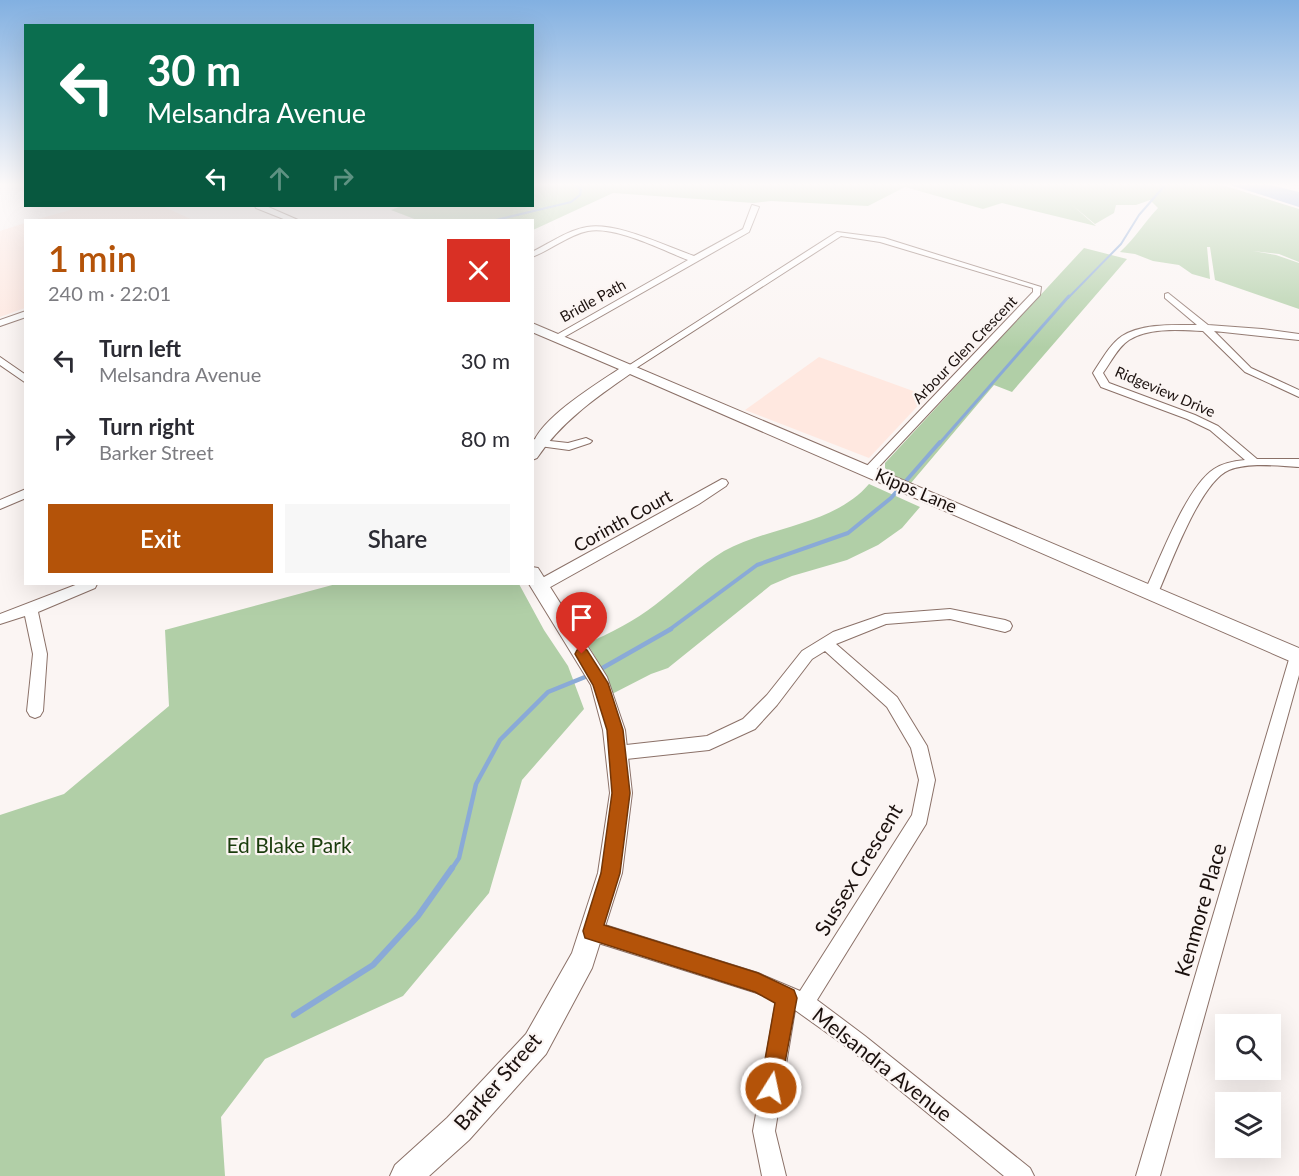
<!DOCTYPE html>
<html lang="en">
<head>
<meta charset="utf-8">
<style>
  :root { --surface:#fff; --page:#f7f7f7; --text:#2b2b33; --muted:#7c7c81; --accent:#b45309 }
  body { margin:0; font-family:Lato,sans-serif; background:var(--page); color:var(--text); height:100vh; display:flex; flex-direction:column; font-size:22px; white-space:nowrap }
  * { box-sizing:border-box; margin:0 }
  p { font-size:20px; color:var(--muted) }
  .icon { flex:none; width:33px; height:33px; fill:none; stroke:currentColor; stroke-width:2; stroke-linecap:round; stroke-linejoin:round }
  .map { position:relative; flex:1; overflow:hidden }
  .panel { position:absolute; left:24px; top:219px; width:510px; height:366px; display:flex; flex-direction:column; background:var(--surface); border-radius:0px; box-shadow:0 6px 24px #0002 }
  .panel>* { flex:none }
  .guide { position:absolute; left:24px; top:24px; width:510px; height:183px; border-radius:0px; box-shadow:0 6px 24px #0002; background:#0b6e4f; color:#fff; overflow:hidden }
  .buttons { position:absolute; left:1215px; top:1014px; display:grid; gap:12px }
  .buttons a { display:grid; place-items:center; width:66px; height:66px; border-radius:0px; background:var(--surface); box-shadow:0 6px 24px #0002; font-size:30px }
  .pin { position:absolute; display:grid; place-items:center; width:51px; height:51px; color:#fff; margin:-62px -26px; border-radius:50% 50% 50% 0; rotate:-45deg; box-shadow:0 0 6px #0007 }
  .pin .icon { rotate:45deg }
  .me { position:absolute; width:66px; margin:-33px; rotate:10deg; stroke-linejoin:round; filter:drop-shadow(0 0 4px #0008) }
  .turn { display:flex; align-items:center; gap:21px; height:126px; padding:0 24px; font-size:27px }
  .turn .icon { width:78px; height:78px; stroke-width:2.5 }
  .turn b { display:block; font-size:42px; line-height:51px }
  .lanes { display:flex; align-items:center; height:57px; padding:0 24px; background:#0003; justify-content:center; gap:30px; direction:ltr }
  .lanes .off { opacity:.35 }
  .round { display:grid; place-items:center; flex:none; width:63px; height:63px; border-radius:0px; background:var(--page) }
  .headline { display:flex; align-items:center; justify-content:space-between; height:102px; padding:0 24px }
  h1 { font-size:36px; font-weight:600; line-height:45px; color:var(--accent) }
  .button { display:flex; gap:12px; margin-top:auto; padding:12px 24px }
  .button a { flex:1; height:69px; border-radius:0px; background:var(--accent); color:#fff; font-size:24px; font-weight:600; line-height:69px; text-align:center }
  .button a+a { background:var(--page); color:var(--text) }
  ul { padding:0; list-style:none }
  li { display:flex; align-items:center; gap:18px; height:78px; padding:0 24px }
  li div { flex:1 }
  li b { display:block; font-size:22px }
  li em { font-style:normal }
  .map>svg:first-child { display:block }
  .built { fill:#ffe8e0 }
  .green { fill:#b1cfa7 }
  .water { fill:#8aaad7 }
  .lines { fill:none; stroke-linecap:round; stroke-linejoin:round }
  .stream-far4 { stroke:#8aaad7; stroke-width:2 }
  .stream-far3 { stroke:#8aaad7; stroke-width:3 }
  .stream-far2 { stroke:#8aaad7; stroke-width:4 }
  .stream-far1 { stroke:#8aaad7; stroke-width:4.5 }
  .stream { stroke:#8aaad7; stroke-width:6 }
  .street-casing { stroke:#8b7168; stroke-width:2 }
  .secondary-casing { stroke:#8b7168; stroke-width:2 }
  .street { fill:#fff; fill-rule:evenodd }
  .secondary { fill:#fff; fill-rule:evenodd }
  .route { fill:#b45309; stroke:#753606; stroke-width:1.5 }
  .labels { text-anchor:middle; stroke-width:4.5; stroke-linejoin:round; paint-order:stroke }
  .far-street-label { font-size:15px; fill:#1b110e; stroke:#fbf5f3 }
  .street-label { font-size:18px; fill:#1b110e; stroke:#fbf5f3 }
  .near-park-label { font-size:21px; fill:#1a3c0c; stroke:#fbf5f3 }
  .near-street-label { font-size:21px; fill:#1b110e; stroke:#fbf5f3 }
</style>
</head>
<body>
<div class="map">
<svg width="1299" height="1176" viewBox="0 0 1299 1176">
  <rect width="100%" height="100%" fill="#fbf5f3"/>
  <path class="built" d="M85 206H162L193 220H34Z
    M25 223V308L0 317V231Z
    M819 357 927 396 869 458 745 410Z"/>
  <path class="green" d="M533 183H1216L1299 209V262L1279 254 1253 251 1276 255 1299 263V309L1215 280 1210 247H1207L1210 279 1192 274 1179 265 1153 261 1135 254 1120 252C1136 237 1144 223 1158 208L1150 200 1136 205H1116L1114 213 1095 224 1072 205 1096 226 1002 203 983 209 905 187 868 206 771 201 754 203 613 193 533 230 532 220H417L391 210 402 206H532Z
    M1084 248 1127 259 1012 392 994 385 911 483 893 475 885 468V463Z
    M869 484 920 507 902 528 878 545 847 560 792 576 771 585 668 668 651 674 612 694 604 672 587 643C609 634 636 620 655 605 678 588 700 565 724 551 770 526 834 525 869 484Z
    M336 584H519L544 630 568 666 584 709 522 780 489 893 403 996 265 1059 221 1117 225 1176H0V815L64 794 169 706 165 630Z"/>
  <path class="water" d="M1224 183H1299V186L1267 184 1299 192V207Z"/>
  <g class="lines">
    <path class="stream-far4" d="M496 220 571 202 580 195 581 189 572 183
      M1068 298 1121 244 1139 215 1167 183"/>
    <path class="stream-far3" d="M939 444 1069 296"/>
    <path class="stream-far2" d="M669 630 757 565 848 533 891 498 940 442"/>
    <path class="stream-far1" d="M599 670 671 629
      M451 870 459 858 476 784 500 740 548 692 590 675"/>
    <path class="stream" d="M294 1015 373 965 418 916 452 868"/>
    <g class="street-casing">
      <path id="street" d="M752 205 759 207 749 232 559 340 551 338 688 260C662 250 616 226 588 231 568 235 551 250 532 257V252C550 243 568 230 587 227 617 222 665 246 694 256L743 229Z
        M837 232 884 238 1041 287 1040 295 872 474 868 475 862 471 1033 292V288L880 242 841 236 633 370 625 368Z
        M1168 293 1208 325 1262 329 1299 334V340L1214 331 1251 368 1299 390V397L1245 372 1203 331C1181 330 1149 327 1129 340 1118 347 1111 362 1103 373L1109 383 1195 415 1218 426 1257 459H1299V467C1277 466 1250 462 1229 470 1200 482 1171 564 1158 593L1156 597H1146L1144 593C1159 562 1186 487 1214 469 1223 463 1234 461 1245 460L1210 430 1187 419 1101 387 1093 373C1101 361 1110 344 1122 336 1143 323 1174 325 1197 325L1165 298V294Z
        M26 311V317L0 326V320Z
        M0 357 26 375V383L0 365Z
        M586 438 592 441 590 443 569 450 532 445V439L568 443Z
        M722 479 726 480 728 483 726 486 699 504 545 590H535L533 586 535 582Z
        M26 489V498L0 509V500Z
        M78 584H97L95 588 38 612 47 654 43 711 40 716 35 718 30 716 27 711 33 654 25 616 0 624V614Z
        M950 609 1005 620 1010 622 1012 626 1010 630 1005 632 950 619 886 624 836 644 897 697 927 746 935 780 926 824 817 1000 865 1036 1030 1168 1034 1176H1004L851 1050 795 1010 775 1131 786 1176H762L753 1131 776 1001 757 993 592 941 585 938 582 931 585 924 592 921 758 973 800 991 912 815 919 780 911 748 887 707 825 651 812 659 777 705 755 729 709 750 617 760 611 758 609 753 611 748 617 746 707 736 743 719 767 695 802 651 833 632 885 614Z
        M1297 650 1299 651V675L1160 1176H1136L1290 656 1292 652Z"/>
    </g>
    <g class="secondary-casing">
      <path id="secondary" d="M255 206H266L298 220H286L256 208Z
        M532 323 1299 648V665L630 374C594 399 561 422 537 458L532 460C532 454 531 446 534 441 546 415 595 385 619 369L532 332Z
        M532 567 538 568 607 677 625 730 632 793 622 873 592 968 546 1054 469 1140 429 1176H390L395 1165 447 1118 526 1034 572 953 598 873 610 793 603 730 591 685 529 584H532Z"/>
    </g>
    <use href="#street" class="street"/>
    <use href="#secondary" class="secondary"/>
  </g>
  <linearGradient id="sky" x2="0" y2="1"><stop stop-color="#82b0e1"/><stop offset="0.53" stop-color="#fdfafa"/><stop offset="1" stop-color="#fdfafa" stop-opacity="0"/></linearGradient>
  <rect width="1299" height="348" fill="url(#sky)"/>
  <path class="route" d="M582 648 587 650 608 683 623 730 630 793 620 873 604 925 758 973 794 990 797 998 779 1095 771 1099 764 1095 760 1088 775 1003 755 992 585 938 583 931 601 873 612 793 607 730 593 685 575 654 577 650Z"/>
  <g class="labels">
    <g class="far-street-label">
      <text transform="translate(593 301) rotate(-29)" y="5">Bridle Path</text>
      <text transform="translate(965 350) rotate(-46)" y="5">Arbour Glen Crescent</text>
      <text transform="translate(1165 392) rotate(23)" y="5">Ridgeview Drive</text>
    </g>
    <g class="street-label">
      <text transform="translate(916 491) rotate(23)" y="6">Kipps Lane</text>
      <text transform="translate(623 521) rotate(-29)" y="6">Corinth Court</text>
    </g>
    <g class="near-park-label">
      <text x="289" y="853">Ed Blake Park</text>
    </g>
    <g class="near-street-label">
      <text transform="translate(859 870) rotate(-59)" y="7">Sussex Crescent</text>
      <text transform="translate(1201 910) rotate(-74)" y="7">Kenmore Place</text>
      <text transform="translate(882 1065) rotate(38)" y="7">Melsandra Avenue</text>
      <text transform="translate(498 1082) rotate(-49)" y="7">Barker Street</text>
    </g>
  </g>
</svg>
<div class="buttons">
<a><svg class="icon" aria-label="search" viewBox="0 0 24 24"><circle cx="10" cy="10" r="6"/><path d="M15 15l6 6"/></svg></a>
<a><svg class="icon" aria-label="layers" viewBox="0 0 24 24"><path d="M12 4l9 5-9 5-9-5zM3 14l9 5 9-5"/></svg></a>
</div>
<div class="pin" style="left:582px;top:654px;background:#d93025"><svg class="icon" aria-label="arrive" viewBox="0 0 24 24"><path d="M6 21V4h12l-3 4 3 4H6"/></svg></div>
<svg class="me" style="left:771px;top:1088px" viewBox="-20 -20 40 40"><circle r="17" fill="#b45309" stroke="#fff" stroke-width="3"/><path d="M0-11L8 9 0 5-8 9z" fill="#fff"/></svg>
<div class="guide">
<div class="turn"><svg class="icon" aria-label="left" viewBox="0 0 24 24"><path d="M17 20v-9H6M10 6l-5 5 5 5"/></svg><div><b>30 m</b>Melsandra Avenue</div></div>
<div class="lanes"><svg class="icon" aria-label="left" viewBox="0 0 24 24"><path d="M17 20v-9H6M10 6l-5 5 5 5"/></svg><svg class="icon off" aria-label="ahead" viewBox="0 0 24 24"><path d="M12 20V5M6 11l6-6 6 6"/></svg><svg class="icon off" aria-label="right" viewBox="0 0 24 24"><path d="M7 20v-9h11M14 6l5 5-5 5"/></svg></div>
</div>
<section class="panel">
<div class="headline"><div><h1>1 min</h1><p>240 m · 22:01</p></div><a class="round" style="background:#d93025;color:#fff"><svg class="icon" aria-label="close" viewBox="0 0 24 24"><path d="M6 6l12 12M18 6L6 18"/></svg></a></div>
<ul>
<li><svg class="icon" aria-label="left" viewBox="0 0 24 24"><path d="M17 20v-9H6M10 6l-5 5 5 5"/></svg><div><b>Turn left</b><p>Melsandra Avenue</p></div><em>30 m</em></li>
<li><svg class="icon" aria-label="right" viewBox="0 0 24 24"><path d="M7 20v-9h11M14 6l5 5-5 5"/></svg><div><b>Turn right</b><p>Barker Street</p></div><em>80 m</em></li>
</ul>
<div class="button"><a>Exit</a><a>Share</a></div>
</section>
</div>
</body>
</html>
